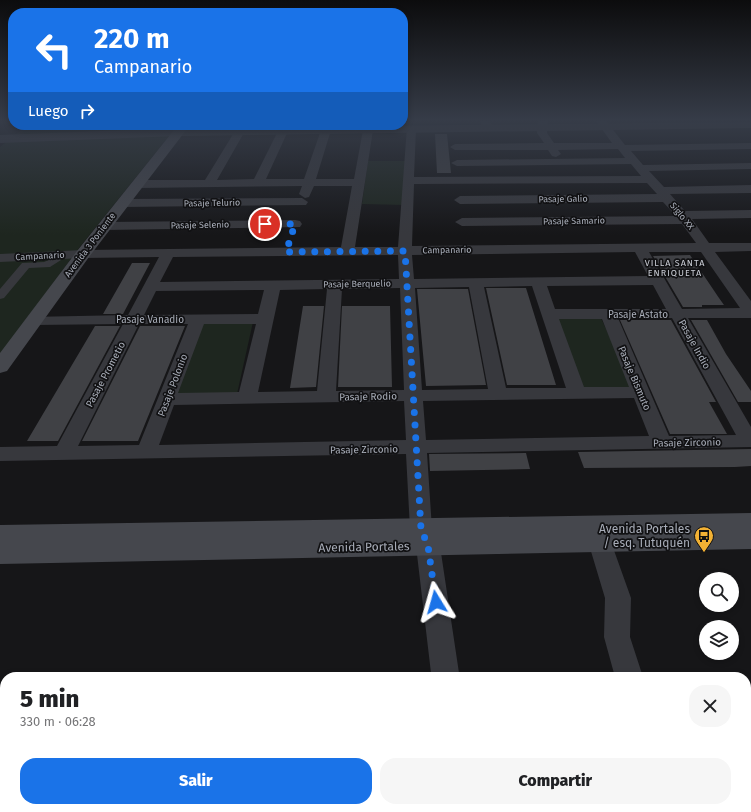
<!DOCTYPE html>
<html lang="es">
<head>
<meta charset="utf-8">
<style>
  :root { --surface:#fff; --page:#f6f6f6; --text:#202124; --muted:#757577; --accent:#1a73e8 }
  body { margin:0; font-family:"Fira Sans",sans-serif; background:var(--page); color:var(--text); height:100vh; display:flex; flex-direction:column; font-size:15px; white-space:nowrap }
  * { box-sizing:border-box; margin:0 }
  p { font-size:13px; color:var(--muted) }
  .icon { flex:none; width:22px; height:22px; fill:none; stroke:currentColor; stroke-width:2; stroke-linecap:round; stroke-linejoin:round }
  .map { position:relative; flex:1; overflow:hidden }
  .details { position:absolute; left:0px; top:672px; width:751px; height:140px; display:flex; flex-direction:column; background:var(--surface); border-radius:16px 16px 0 0; box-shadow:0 2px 6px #0003 }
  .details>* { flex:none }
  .banner { position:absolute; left:8px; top:8px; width:400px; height:122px; border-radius:16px; box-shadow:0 2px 6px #0003; background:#1a73e8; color:#fff; overflow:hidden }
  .tools { position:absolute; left:699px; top:572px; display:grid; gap:8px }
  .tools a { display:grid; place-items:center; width:40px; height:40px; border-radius:50%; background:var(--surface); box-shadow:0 2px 6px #0003; font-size:20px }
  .pin { position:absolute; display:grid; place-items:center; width:34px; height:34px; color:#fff; margin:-17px; border:2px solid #fff; border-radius:50%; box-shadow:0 1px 4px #0007 }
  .me { position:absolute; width:44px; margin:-22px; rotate:352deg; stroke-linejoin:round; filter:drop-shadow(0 0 3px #0008) }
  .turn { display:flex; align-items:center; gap:14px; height:84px; padding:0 20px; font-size:18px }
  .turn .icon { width:52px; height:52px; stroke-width:2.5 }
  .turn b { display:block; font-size:28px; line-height:34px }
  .then { display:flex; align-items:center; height:38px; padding:0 20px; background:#0003; gap:8px; font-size:15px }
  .round { display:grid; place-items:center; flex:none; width:42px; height:42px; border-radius:16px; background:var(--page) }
  .overview { display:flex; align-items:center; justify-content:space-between; height:68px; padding:0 20px }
  h1 { font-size:24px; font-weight:800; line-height:30px }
  .cta { display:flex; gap:8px; margin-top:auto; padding:8px 20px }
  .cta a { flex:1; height:46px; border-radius:16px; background:var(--accent); color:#fff; font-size:16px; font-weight:800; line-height:46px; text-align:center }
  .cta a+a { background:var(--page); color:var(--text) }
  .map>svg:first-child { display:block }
  .green { fill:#1e261f }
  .building { fill:#404145 }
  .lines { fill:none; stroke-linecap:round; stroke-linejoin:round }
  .pedestrian { fill:#37383d; fill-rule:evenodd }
  .minor { fill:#37383d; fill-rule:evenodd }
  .tertiary { fill:#37383d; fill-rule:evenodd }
  .secondary { fill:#45474d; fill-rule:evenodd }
  .route { stroke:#1a73e8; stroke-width:7; stroke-dasharray:0 12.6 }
  .labels { text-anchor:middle; stroke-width:3.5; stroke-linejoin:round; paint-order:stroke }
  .far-street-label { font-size:9px; fill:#a8adb8; stroke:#111113 }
  .far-neighbourhood-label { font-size:9px; letter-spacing:1px; fill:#c9ccd4; stroke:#111113 }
  .street-label { font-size:10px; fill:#a8adb8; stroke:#111113 }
  .near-poi-label { font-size:12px; fill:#a8adb8; stroke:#111113; text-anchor:end }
  .near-street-label { font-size:12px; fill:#a8adb8; stroke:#111113 }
</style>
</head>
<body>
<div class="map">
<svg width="751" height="812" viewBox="0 0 751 812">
  <rect width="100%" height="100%" fill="#161618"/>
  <path class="green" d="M28 125H178L79 248 0 355V147Z
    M368 161H405L403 205 362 204Z
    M556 318H601L633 388H581Z
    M201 322H253L237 394H177Z"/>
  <path class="building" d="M435 134H447L451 173H437Z
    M690 255 719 298 724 305H702V307H683L653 256Z
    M132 263H150L123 314H103Z
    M486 288H526L556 385H507Z
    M417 289H468L486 385 426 386Z
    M303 306H324L316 387 290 388Z
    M342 306H390L392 387H338Z
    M620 320H671L716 402H709L727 434H670Z
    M691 320H707L726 354 751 391V402H738Z
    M95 326H120L58 441H27Z
    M140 326H185L138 441H82Z
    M751 449V466L735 467 584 468 578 452Z
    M526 453 530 469 430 471 429 454Z"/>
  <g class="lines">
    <path class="pedestrian" d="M56 257 61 260 50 267 29 268 4 298 0 299V289L22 263 44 262Z"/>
    <path class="minor" d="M480 121H490L493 128 488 131 484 130Z
      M538 121H548L547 133 554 143H612L596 121H606L625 145 751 143V149L631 151 643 165 751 163V169L649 171 664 187 751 185V193L670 194 685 211 751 210V218L692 219 709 243H751V251L715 252 751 301V318H688L751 427V447L427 453 432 529 440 546 459 673 457 677H429L431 673 416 546 410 529 406 454 0 461V447L57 446 123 324 35 325 29 323 27 320 29 317 128 315 159 257 83 258 0 262V254L83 250 341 247 352 186H314L309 197 305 198 299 194 302 186 138 188 132 184 138 180H205L235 131 240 128 245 131 217 180 254 179 278 131 283 128 288 131 266 179H304L321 130 326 127 331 130 316 179H354L363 130 368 127 372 128 373 130 355 247H398L407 127H415L416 129 414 177 641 176 631 164 457 166 451 163 457 160 625 158 618 149 558 150 561 154 556 157 552 156 548 150H455L450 147 455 144 544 143 537 133ZM647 183 657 194 460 196 454 200 460 204 663 202 676 216 462 218 455 222 462 226 682 224 696 243 412 246 414 184ZM635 252 648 276 414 279 412 255ZM649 252H701L740 308 682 309ZM398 255 399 279 160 282 173 257ZM653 285 666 309H555L547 286ZM532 286 566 388H506L484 287ZM469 287 488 389 422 390 415 288ZM400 288 404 390 336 391 342 289ZM327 289 317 391 258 392 280 290ZM264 290 258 314 144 315 156 291ZM618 318H672L736 435 669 436ZM559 319H602L629 387H584ZM139 324H188L139 445 78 446ZM204 324H256L239 392 178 393ZM634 398 649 436 426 440 423 401ZM404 401 406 440 159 445 174 405Z
      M302 198 308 202 306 205 122 207 116 203 122 199Z
      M295 220 300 221 302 224 300 227 105 230 100 229 98 226 100 223 105 222Z
      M595 520 603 522 606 528 631 598 630 637 643 677H615L604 637 605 598 584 528 587 522Z
      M0 703 5 704V730L0 729Z
      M401 807H433V812H401Z
      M629 807H661L662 812H630Z"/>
    <path class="tertiary" d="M751 122V128L179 136 0 143V135L179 128Z"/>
    <path class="secondary" d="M178 125H190L89 257 7 371 0 373V353L77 251Z
      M751 513V549L0 564V525Z"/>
  </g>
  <linearGradient id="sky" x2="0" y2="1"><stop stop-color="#0c0c0d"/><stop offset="0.51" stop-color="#363c48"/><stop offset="1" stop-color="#363c48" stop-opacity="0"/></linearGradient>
  <rect width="751" height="235" fill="url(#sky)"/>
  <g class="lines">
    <path class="route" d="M265 224H295L286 252 405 251 421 529 428 546 436 602"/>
  </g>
  <defs>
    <g id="bus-pin" transform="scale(1)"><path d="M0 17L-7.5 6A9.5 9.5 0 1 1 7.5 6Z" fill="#f2b134" stroke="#111113"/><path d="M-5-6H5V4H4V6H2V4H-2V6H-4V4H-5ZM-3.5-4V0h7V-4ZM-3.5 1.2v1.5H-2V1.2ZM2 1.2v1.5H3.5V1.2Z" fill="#111"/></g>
  </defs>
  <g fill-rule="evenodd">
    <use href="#bus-pin" x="704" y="536"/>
  </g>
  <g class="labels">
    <g class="far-street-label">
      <text transform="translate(563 199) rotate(-1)" y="3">Pasaje Galio</text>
      <text transform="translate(212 203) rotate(-1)" y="3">Pasaje Telurio</text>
      <text transform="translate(682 216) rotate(51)" y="3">Siglo XX</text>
      <text transform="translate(574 221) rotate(-1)" y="3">Pasaje Samario</text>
      <text transform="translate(200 225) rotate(-1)" y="3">Pasaje Selenio</text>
      <text transform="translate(90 245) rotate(-53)" y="3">Avenida 3 Poniente</text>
      <text transform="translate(447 250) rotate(-1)" y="3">Campanario</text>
      <text transform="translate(40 256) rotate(-3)" y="3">Campanario</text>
      <text transform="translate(357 284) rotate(-1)" y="3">Pasaje Berquelio</text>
    </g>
    <g class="far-neighbourhood-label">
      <text x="675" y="266">VILLA SANTA<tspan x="675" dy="10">ENRIQUETA</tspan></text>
    </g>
    <g class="street-label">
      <text x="638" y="318">Pasaje Astato</text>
      <text x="150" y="323">Pasaje Vanadio</text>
      <text transform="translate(695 344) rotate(61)" y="4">Pasaje Indio</text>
      <text transform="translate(105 374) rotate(-62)" y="4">Pasaje Prometio</text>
      <text transform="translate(635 378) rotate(67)" y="4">Pasaje Bismuto</text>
      <text transform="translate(172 385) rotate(-69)" y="4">Pasaje Polonio</text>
      <text transform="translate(368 396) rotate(-1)" y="4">Pasaje Rodio</text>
      <text transform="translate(687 442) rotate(-1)" y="4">Pasaje Zirconio</text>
      <text transform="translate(364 449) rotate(-1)" y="4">Pasaje Zirconio</text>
    </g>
    <g class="near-poi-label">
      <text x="690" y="533">Avenida Portales<tspan x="690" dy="14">/ esq. Tutuquén</tspan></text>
    </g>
    <g class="near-street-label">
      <text transform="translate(364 547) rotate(-1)" y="4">Avenida Portales</text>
    </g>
  </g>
</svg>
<div class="tools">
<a><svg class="icon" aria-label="search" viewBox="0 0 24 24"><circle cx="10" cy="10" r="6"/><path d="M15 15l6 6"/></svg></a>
<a><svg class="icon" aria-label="layers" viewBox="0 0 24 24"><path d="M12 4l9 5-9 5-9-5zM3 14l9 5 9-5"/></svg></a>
</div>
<div class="pin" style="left:265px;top:224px;background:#d93025"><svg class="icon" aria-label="arrive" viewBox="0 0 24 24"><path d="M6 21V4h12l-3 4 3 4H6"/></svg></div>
<svg class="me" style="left:436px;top:602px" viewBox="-20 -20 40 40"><path d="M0-17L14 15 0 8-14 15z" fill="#1a73e8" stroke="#fff" stroke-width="4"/></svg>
<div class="banner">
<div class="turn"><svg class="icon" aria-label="left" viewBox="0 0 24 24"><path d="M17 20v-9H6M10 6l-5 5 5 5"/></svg><div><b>220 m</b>Campanario</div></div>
<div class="then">Luego<svg class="icon" aria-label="right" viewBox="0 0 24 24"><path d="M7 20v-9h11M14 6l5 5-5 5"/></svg></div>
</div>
<section class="details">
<div class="overview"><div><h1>5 min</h1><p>330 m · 06:28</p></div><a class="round"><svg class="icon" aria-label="close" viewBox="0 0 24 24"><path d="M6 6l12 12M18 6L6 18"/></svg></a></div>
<div class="cta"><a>Salir</a><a>Compartir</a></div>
</section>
</div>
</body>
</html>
